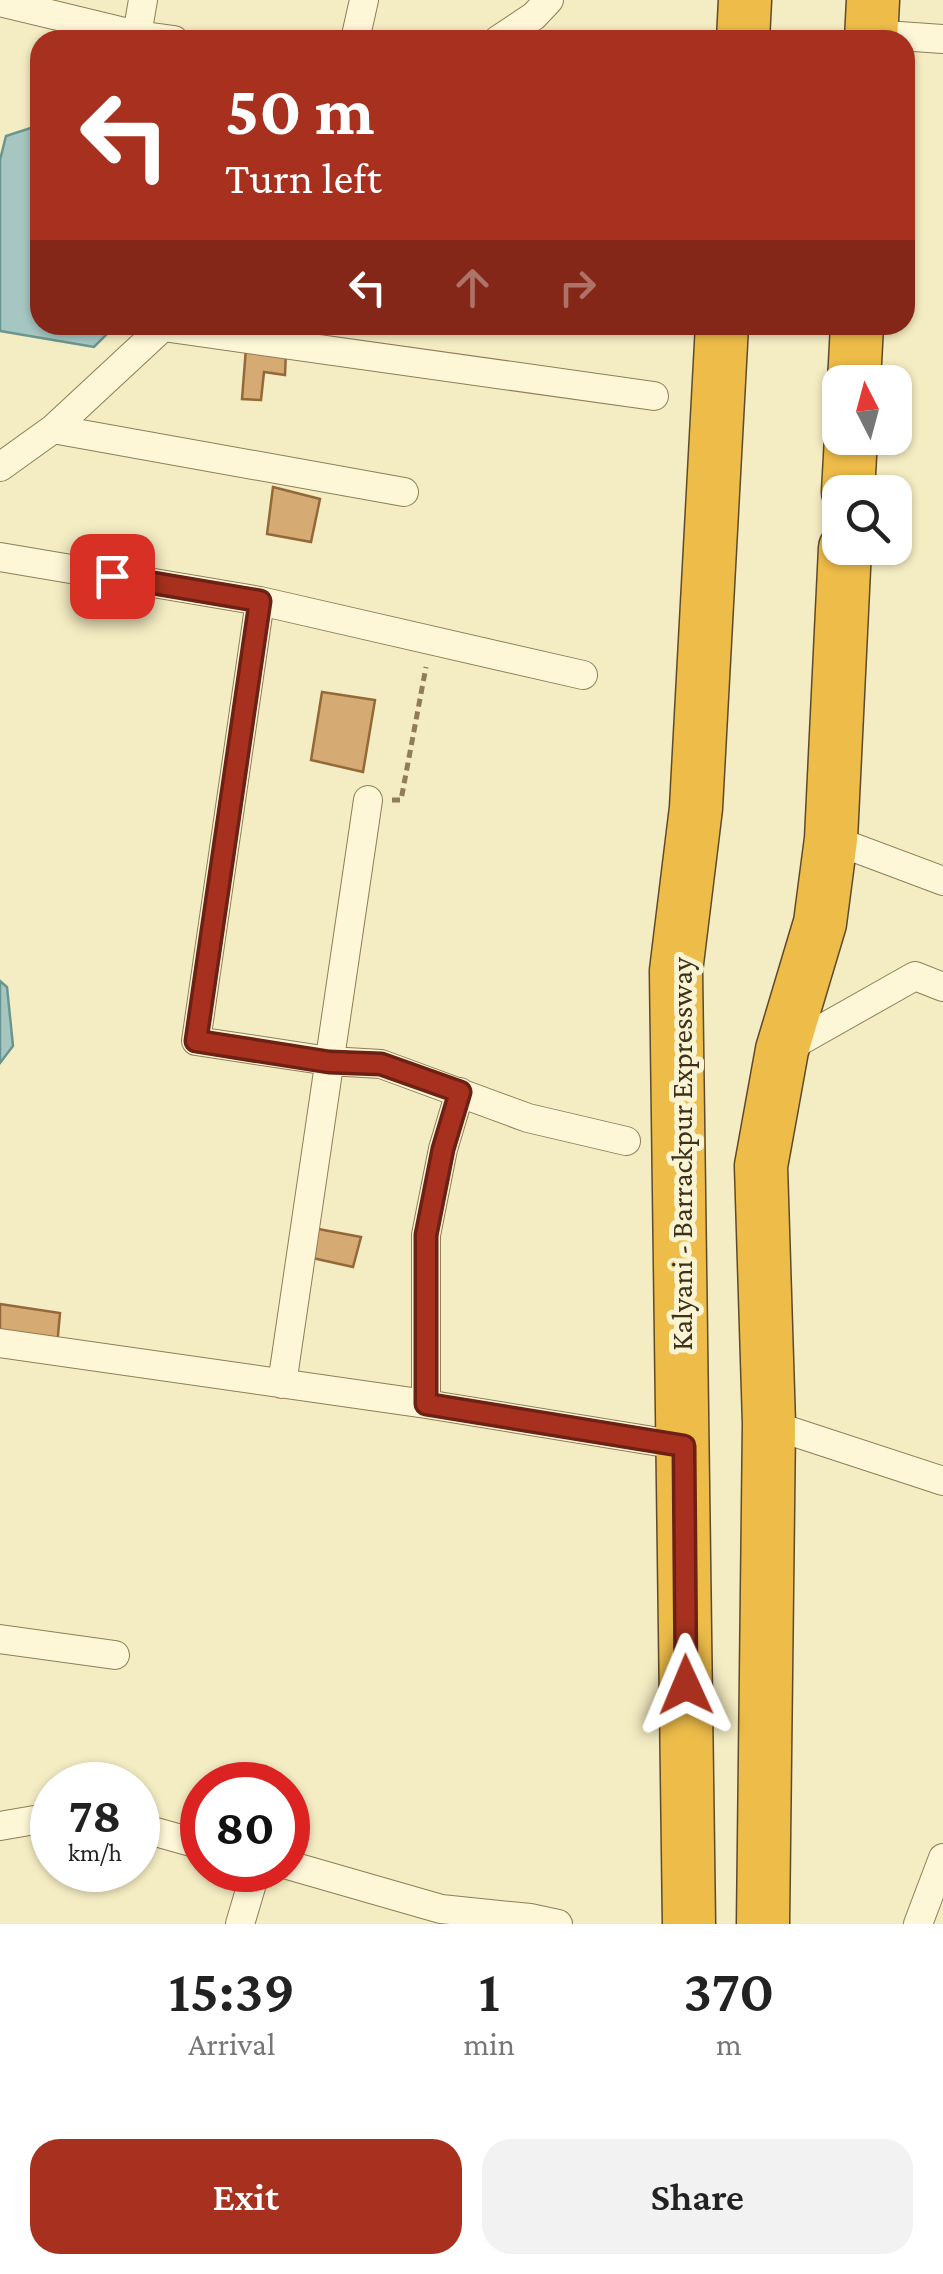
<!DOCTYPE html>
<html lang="en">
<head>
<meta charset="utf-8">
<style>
  :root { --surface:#fff; --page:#f2f2f2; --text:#222; --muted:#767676; --accent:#a7311e }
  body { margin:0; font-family:"Crimson Pro",serif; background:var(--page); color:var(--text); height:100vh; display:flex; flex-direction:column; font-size:38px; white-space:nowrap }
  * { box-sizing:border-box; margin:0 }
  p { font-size:32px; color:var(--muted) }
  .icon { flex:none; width:55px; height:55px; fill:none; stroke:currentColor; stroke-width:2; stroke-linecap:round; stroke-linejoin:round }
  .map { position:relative; height:1924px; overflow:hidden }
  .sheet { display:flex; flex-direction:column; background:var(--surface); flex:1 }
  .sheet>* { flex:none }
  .hud { position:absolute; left:30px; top:30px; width:885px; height:305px; border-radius:30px; box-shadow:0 2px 8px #0004; background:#a7311e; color:#fff; overflow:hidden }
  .needle { width:65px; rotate:354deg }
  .buttons { position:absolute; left:822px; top:365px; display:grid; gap:20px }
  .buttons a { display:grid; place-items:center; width:90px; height:90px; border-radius:20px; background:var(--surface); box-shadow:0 2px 8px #0004; font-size:50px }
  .speed { position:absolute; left:30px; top:1762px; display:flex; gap:20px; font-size:50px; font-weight:700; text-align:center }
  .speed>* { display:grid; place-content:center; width:130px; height:130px; border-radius:50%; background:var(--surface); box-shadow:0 2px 8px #0004; line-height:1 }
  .speed small { font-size:25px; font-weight:400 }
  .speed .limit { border:15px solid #d22; background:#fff; color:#111 }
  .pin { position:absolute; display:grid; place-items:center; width:85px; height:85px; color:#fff; margin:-42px; border-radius:20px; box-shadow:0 5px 15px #0006 }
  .me { position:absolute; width:110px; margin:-55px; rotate:359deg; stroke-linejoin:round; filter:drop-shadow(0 0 8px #0008) }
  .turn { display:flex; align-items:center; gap:35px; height:210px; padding:0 30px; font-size:45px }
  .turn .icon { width:130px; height:130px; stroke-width:2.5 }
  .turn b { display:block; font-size:70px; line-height:85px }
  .lanes { display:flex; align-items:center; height:95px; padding:0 30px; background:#0003; justify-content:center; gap:50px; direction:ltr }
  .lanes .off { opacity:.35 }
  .eta { display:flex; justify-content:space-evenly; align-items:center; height:170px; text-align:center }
  .eta b { font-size:60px; font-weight:600; line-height:70px }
  .cta { display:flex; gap:20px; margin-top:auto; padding:20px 30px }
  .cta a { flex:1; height:115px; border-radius:30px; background:var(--accent); color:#fff; font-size:40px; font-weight:600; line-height:115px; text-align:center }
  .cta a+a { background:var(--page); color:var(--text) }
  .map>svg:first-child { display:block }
  .water { fill:#a5c6c1; stroke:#6a9691; stroke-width:2.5 }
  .building { fill:#d6aa73; stroke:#936939; stroke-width:2.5 }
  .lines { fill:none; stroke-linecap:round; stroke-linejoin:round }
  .street-casing { stroke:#907d56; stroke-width:30 }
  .highway-casing { stroke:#5e4a2b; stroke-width:55 }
  .path { stroke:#907d56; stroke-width:5; stroke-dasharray:8 5; stroke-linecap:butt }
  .street { stroke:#fdf7d7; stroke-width:28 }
  .highway { stroke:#edbc49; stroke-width:52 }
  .route-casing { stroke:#6d2014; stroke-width:25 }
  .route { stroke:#a7311e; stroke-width:18 }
  .labels { text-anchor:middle; stroke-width:10; stroke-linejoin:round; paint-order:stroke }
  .street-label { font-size:30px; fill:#3e311c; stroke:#faf4d3 }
</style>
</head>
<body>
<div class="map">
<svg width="943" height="1924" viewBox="0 0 943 1924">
  <rect width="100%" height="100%" fill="#f4ecc2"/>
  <path class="water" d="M40 125V325H116L94 347 0 331V160L6 136Z
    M0 981 7 987 13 1046 0 1063Z"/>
  <path class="building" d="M246 348 286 350 285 375 264 372 261 400 242 399Z
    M273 487 320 499 311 542 267 534Z
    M322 692 375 700 363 772 311 760Z
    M313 1228 361 1237 353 1267 308 1257Z
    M0 1304 60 1313 57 1346 0 1337Z"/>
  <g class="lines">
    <g class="street-casing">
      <path id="street" d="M0 2 137 35 174 40
        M871 34 943 39
        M137 35 143 0
        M355 40 364 0
        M498 40 534 16 549 0
        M163 327 654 396
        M53 429 404 492
        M0 467 53 429 165 325
        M0 557 260 601 583 675
        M260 601 196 1041 329 1061 381 1064 528 1118 626 1141
        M831 839 943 881
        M784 1050 915 976 943 987
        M0 1343 426 1404 684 1446
        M282 1384 368 800
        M426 1404V1235L443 1149 460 1092
        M769 1424 943 1481
        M0 1639 115 1655
        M0 1826 52 1817
        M138 1827 202 1845
        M288 1865 441 1909 530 1918 558 1924
        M240 1924 256 1870
        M918 1924 943 1858"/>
    </g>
    <g class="highway-casing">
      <path id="highway" d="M743 40 745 0
        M871 40 873 0
        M854 382 857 325
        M848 492 851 438
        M689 1924 676 971 696 808 722 325
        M763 1924 769 1424 761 1166 782 1050 820 923 831 839 845 548"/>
    </g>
    <path class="path" d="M392 800H401L426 667"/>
    <use href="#street" class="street"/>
    <use href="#highway" class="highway"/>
  </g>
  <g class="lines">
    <g class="route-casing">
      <path id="route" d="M112 576 260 601 196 1041 329 1062 381 1064 460 1092 443 1149 426 1235V1404L684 1446 686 1685"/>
    </g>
    <use href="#route" class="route"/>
  </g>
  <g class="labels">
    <g class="street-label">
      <text transform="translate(682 1154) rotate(-90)" y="10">Kalyani - Barrackpur Expressway</text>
    </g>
  </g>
</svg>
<div class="buttons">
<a><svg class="needle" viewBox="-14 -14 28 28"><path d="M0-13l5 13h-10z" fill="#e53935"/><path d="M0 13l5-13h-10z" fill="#767676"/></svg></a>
<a><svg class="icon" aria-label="search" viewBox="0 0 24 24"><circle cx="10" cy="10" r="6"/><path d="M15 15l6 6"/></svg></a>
</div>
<div class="speed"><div>78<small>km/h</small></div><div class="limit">80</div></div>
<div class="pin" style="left:112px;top:576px;background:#d93025"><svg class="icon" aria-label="arrive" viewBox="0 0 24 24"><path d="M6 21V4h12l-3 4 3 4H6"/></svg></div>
<svg class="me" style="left:686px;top:1685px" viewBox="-20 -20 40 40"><path d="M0-17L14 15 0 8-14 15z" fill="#a7311e" stroke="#fff" stroke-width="4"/></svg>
<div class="hud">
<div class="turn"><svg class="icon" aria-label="left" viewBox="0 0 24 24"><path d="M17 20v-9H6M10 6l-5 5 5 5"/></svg><div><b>50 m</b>Turn left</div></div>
<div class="lanes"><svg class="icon" aria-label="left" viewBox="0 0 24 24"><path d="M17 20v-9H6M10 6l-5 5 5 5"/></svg><svg class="icon off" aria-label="ahead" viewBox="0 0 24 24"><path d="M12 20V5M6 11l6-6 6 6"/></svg><svg class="icon off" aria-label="right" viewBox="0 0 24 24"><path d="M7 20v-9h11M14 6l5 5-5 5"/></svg></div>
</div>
</div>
<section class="sheet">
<div class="eta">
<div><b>15:39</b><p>Arrival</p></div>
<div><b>1</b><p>min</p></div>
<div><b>370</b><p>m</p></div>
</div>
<div class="cta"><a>Exit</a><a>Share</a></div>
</section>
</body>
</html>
